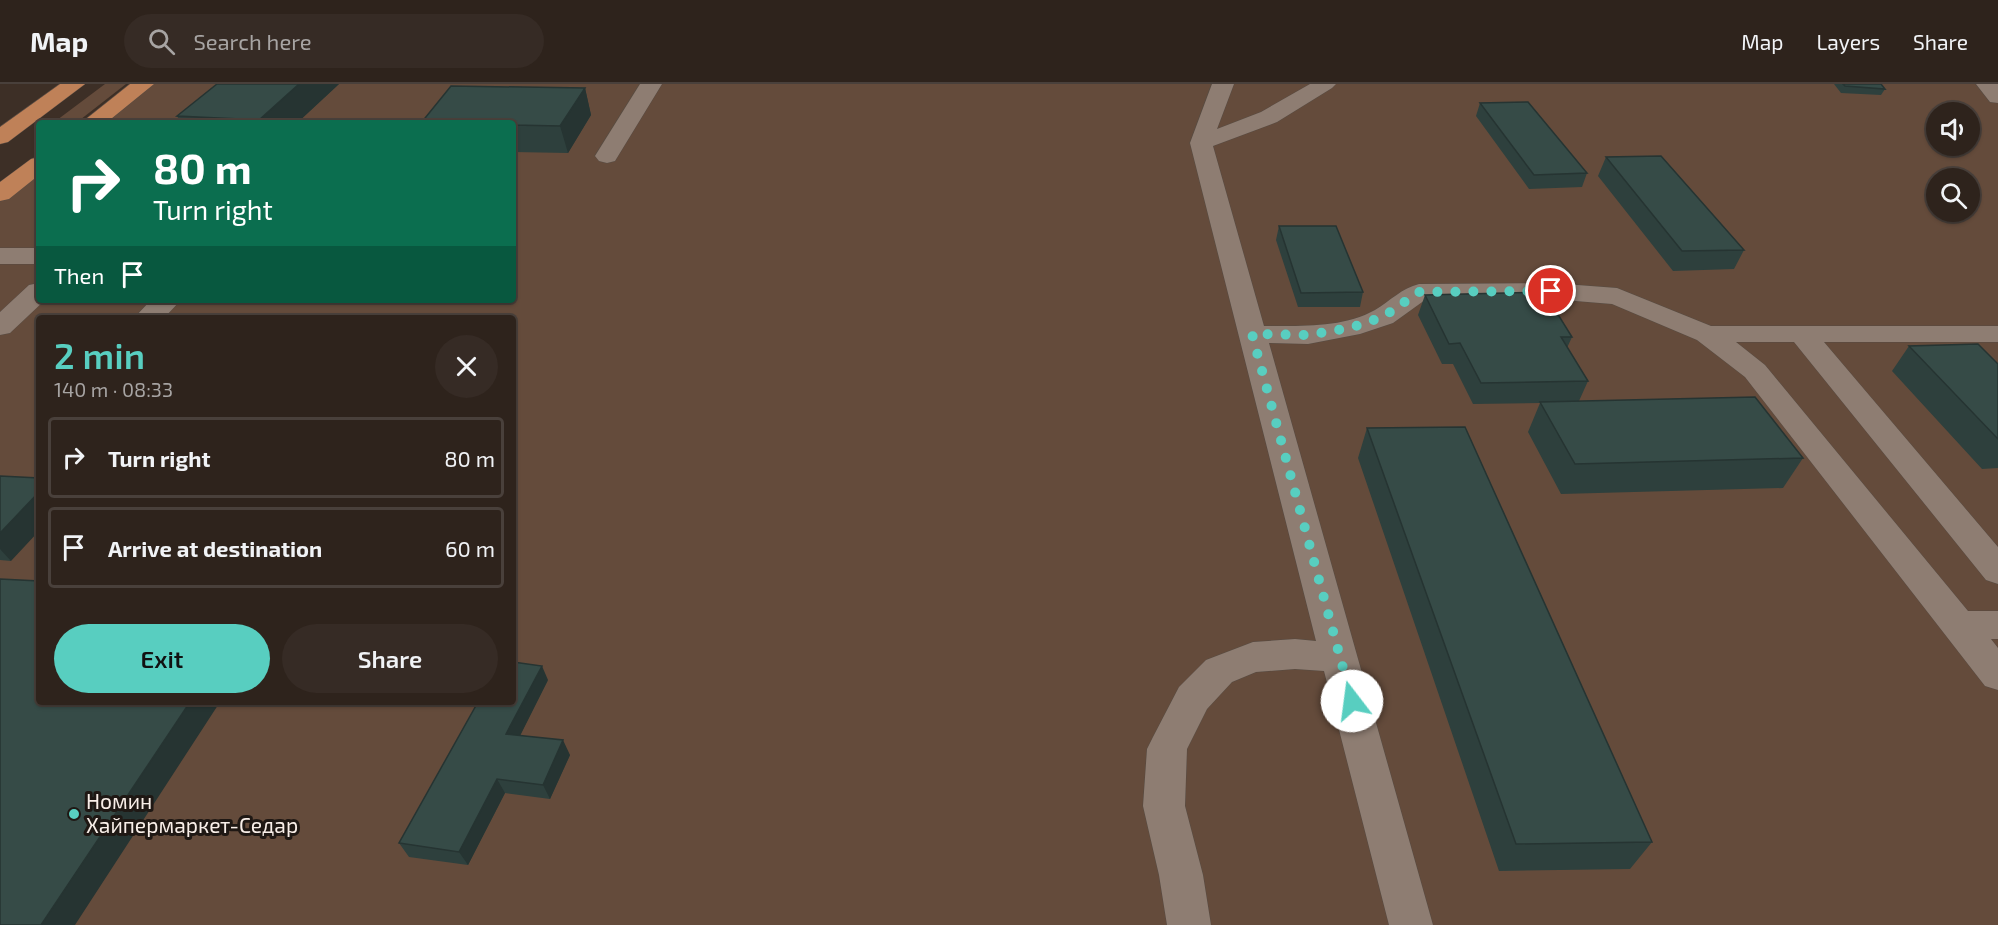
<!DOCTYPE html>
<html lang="en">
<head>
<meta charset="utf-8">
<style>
  :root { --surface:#2e231c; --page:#362b25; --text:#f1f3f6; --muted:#a7a4a3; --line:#49403b; --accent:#58cec0 }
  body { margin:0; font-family:"Exo 2",sans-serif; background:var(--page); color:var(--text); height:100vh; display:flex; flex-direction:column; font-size:22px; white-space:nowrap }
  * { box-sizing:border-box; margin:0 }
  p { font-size:20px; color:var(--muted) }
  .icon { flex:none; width:33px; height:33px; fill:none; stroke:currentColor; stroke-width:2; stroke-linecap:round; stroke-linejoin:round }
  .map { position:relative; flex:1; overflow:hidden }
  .details { position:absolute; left:36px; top:231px; width:480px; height:390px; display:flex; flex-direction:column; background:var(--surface); border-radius:6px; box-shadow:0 2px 4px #0004,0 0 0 2px var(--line) }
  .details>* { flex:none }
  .top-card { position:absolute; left:36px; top:36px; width:480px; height:183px; border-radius:6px; box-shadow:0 2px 4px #0004,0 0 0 2px var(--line); background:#0b6e4f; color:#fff; overflow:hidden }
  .controls { position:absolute; left:1926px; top:18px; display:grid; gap:12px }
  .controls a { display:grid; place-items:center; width:54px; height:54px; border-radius:50%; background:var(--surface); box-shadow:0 2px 4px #0004,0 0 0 2px var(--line); font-size:30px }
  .pin { position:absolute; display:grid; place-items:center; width:51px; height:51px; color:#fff; margin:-26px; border:3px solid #fff; border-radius:50%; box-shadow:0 2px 6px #0007 }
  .me { position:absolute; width:66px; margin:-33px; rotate:345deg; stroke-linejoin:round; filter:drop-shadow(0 0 4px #0008) }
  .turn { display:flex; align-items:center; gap:21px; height:126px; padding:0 18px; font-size:27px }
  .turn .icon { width:78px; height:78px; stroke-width:2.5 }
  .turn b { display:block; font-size:42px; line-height:51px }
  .then { display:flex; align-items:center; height:57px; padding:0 18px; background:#0003; gap:12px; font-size:22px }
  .round { display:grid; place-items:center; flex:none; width:63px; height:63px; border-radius:32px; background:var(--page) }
  .head { display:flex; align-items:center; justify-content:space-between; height:102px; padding:0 18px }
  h1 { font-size:36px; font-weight:600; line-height:45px; color:var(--accent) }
  .primary-button { display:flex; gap:12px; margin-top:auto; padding:12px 18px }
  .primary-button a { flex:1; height:69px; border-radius:36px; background:var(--accent); color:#111; font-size:24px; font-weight:600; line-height:69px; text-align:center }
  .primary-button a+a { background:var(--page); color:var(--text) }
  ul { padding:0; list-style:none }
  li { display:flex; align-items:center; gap:18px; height:81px; margin:0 12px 9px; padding:0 6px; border:3px solid var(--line); border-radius:6px }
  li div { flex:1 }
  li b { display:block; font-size:22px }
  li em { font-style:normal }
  header { display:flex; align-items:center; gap:36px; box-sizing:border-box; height:84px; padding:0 30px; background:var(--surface); border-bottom:2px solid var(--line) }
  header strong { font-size:28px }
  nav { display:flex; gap:33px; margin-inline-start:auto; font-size:21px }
  .search { width:420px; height:54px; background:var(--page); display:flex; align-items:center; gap:15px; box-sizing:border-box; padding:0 21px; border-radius:33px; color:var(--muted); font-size:22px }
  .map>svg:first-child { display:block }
  .green { fill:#644b3b; fill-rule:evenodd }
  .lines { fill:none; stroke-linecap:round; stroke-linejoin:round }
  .minor-casing { stroke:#564b43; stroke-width:1 }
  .highway-casing { stroke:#564b43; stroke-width:1 }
  .minor { fill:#8e7d72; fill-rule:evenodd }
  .highway { fill:#bf8158; fill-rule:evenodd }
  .wall { fill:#2e403d }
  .shaded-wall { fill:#263432 }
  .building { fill:#364b47; stroke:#263432; stroke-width:1.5 }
  .route { stroke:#58cec0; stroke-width:10; stroke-dasharray:0 18 }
  .poi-dot { fill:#58cec0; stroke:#1f1814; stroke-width:2 }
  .labels { text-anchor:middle; stroke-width:6; stroke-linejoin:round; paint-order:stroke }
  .near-poi-label { font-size:21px; fill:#f9efe9; stroke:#1f1814; text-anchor:start }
</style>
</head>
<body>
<header>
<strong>Map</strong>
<div class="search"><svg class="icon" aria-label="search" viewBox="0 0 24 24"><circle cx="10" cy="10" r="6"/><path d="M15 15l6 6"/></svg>Search here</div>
<nav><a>Map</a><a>Layers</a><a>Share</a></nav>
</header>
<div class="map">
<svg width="1998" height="841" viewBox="0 0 1998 841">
  <rect width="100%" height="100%" fill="#3d2f26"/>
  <path class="green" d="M105 0H126L76 39H53Z
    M136 0H1998V841H0V100L39 72V216H513V39H83ZM1936 28H1970V62H1936ZM1936 94H1970V128H1936ZM39 234H513V618H39Z"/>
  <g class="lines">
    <g class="minor-casing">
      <path id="minor" d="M640 0H662L615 77 607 79 599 77 595 72Z
        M1212 0H1234L1217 45 1261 28 1310 0H1336L1332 4 1277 38 1213 62 1264 242C1300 242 1343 244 1375 226 1390 217 1402 204 1419 200L1551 199 1617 204 1711 242H1998V258H1824L1998 463V500L1986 496 1794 258H1736L1765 281 1968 527H1998V555H1991L1998 564V606L1985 602 1745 293 1697 256 1612 220 1551 215 1425 216 1393 239 1360 250 1308 260 1269 259 1433 841H1389L1324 587 1295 585 1256 588 1232 598 1207 625 1187 665 1185 722 1203 791 1211 841H1167L1159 791 1143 722 1147 665 1153 653 1179 603 1206 576 1253 558 1295 555 1316 557 1190 59Z
        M1976 0H1998V19L1990 18Z
        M0 164H39V180H0Z
        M39 199V216H45L10 249 0 251V228L29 201Z
        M151 216H181L164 234H134Z"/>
    </g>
    <g class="highway-casing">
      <path id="highway" d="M60 0H85L8 58 0 60V43Z
        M130 0H154L106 39H81Z
        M39 73V91L9 115 0 117V98L31 75Z"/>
    </g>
    <use href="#minor" class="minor"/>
    <use href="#highway" class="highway"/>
  </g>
  <path class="wall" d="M217 0H339L297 39H181L177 32Z
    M1834 0H1881L1885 5 1881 11 1841 9Z
    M585 4 591 31 568 69 513 68V39Z
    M1480 19 1587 89 1582 103 1529 105 1476 32Z
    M1606 73 1744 166 1734 185 1673 187 1598 92Z
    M1279 142 1363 208 1360 223H1298L1276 156Z
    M1425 211 1572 253 1567 264 1588 297 1579 317 1803 374 1783 404 1561 410 1528 348 1540 319 1473 320 1453 280H1442L1418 231Z
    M1909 262 1998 280V384L1982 385 1892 287Z
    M1367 344 1652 758 1630 785 1499 787 1358 374Z
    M0 392 11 477 0 476Z
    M548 596 520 651 570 671 550 715 505 709 468 781 409 773 399 759Z"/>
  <path class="shaded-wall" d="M299 0H339L297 39H260L259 36Z
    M585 4 591 31 568 69 560 42Z
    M39 408V447L11 477 0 465V449Z
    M542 582 548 596 514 664 506 650Z
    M190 618H220L75 841H41Z
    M563 656 570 671 550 715 543 701Z
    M497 695 505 709 468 781 459 768Z"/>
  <path class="building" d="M217 0H299L259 36 177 32Z
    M1843 0H1881L1885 5 1845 2Z
    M451 2 585 4 560 42 513 41V39H421Z
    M1528 18 1587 89 1534 91 1480 19Z
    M1661 72 1744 166 1682 167 1606 73Z
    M1279 142H1336L1363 208 1301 209Z
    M1544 208 1572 253H1561L1588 297 1481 299 1460 259 1449 260 1425 211Z
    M1978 260 1998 280V355L1909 262Z
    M1755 313 1803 374 1575 380 1540 318Z
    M1465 343 1652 758 1516 760 1367 344Z
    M0 392 39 394V408L0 449Z
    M0 495 39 497V618H190L41 841H0Z
    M513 578 542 582 506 650 563 656 543 701 497 695 459 768 399 759 478 618H513Z"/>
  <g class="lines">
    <path class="route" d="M1352 617 1252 250 1308 251 1350 244 1383 233 1419 208 1551 207"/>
  </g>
  <circle class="poi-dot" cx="74" cy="730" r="6"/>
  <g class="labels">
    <g class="near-poi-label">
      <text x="86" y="725">Номин<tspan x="86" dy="24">Хайпермаркет-Седар</tspan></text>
    </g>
  </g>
</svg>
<div class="controls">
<a><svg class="icon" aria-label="sound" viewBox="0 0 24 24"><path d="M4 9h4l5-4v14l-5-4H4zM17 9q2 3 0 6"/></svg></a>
<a><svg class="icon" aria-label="search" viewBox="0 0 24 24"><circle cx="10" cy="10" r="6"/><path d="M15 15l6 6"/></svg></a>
</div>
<div class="pin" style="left:1551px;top:207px;background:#d93025"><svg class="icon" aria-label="arrive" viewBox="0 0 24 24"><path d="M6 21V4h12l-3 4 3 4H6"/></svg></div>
<svg class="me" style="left:1352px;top:617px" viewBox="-20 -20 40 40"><circle r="19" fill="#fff"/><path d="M0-13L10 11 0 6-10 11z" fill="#58cec0"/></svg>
<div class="top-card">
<div class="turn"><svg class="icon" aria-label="right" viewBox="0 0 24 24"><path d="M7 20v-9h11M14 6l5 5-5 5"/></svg><div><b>80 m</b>Turn right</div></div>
<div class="then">Then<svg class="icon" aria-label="arrive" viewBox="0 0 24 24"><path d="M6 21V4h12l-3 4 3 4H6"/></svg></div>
</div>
<section class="details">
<div class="head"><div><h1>2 min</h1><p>140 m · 08:33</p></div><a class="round"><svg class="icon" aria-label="close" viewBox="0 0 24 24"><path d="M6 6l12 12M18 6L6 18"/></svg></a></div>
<ul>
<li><svg class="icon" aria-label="right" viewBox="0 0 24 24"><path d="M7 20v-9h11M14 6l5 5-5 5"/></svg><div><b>Turn right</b></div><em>80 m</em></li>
<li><svg class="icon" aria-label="arrive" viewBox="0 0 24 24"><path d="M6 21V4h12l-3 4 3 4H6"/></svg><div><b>Arrive at destination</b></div><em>60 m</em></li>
</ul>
<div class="primary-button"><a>Exit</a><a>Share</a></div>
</section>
</div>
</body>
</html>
